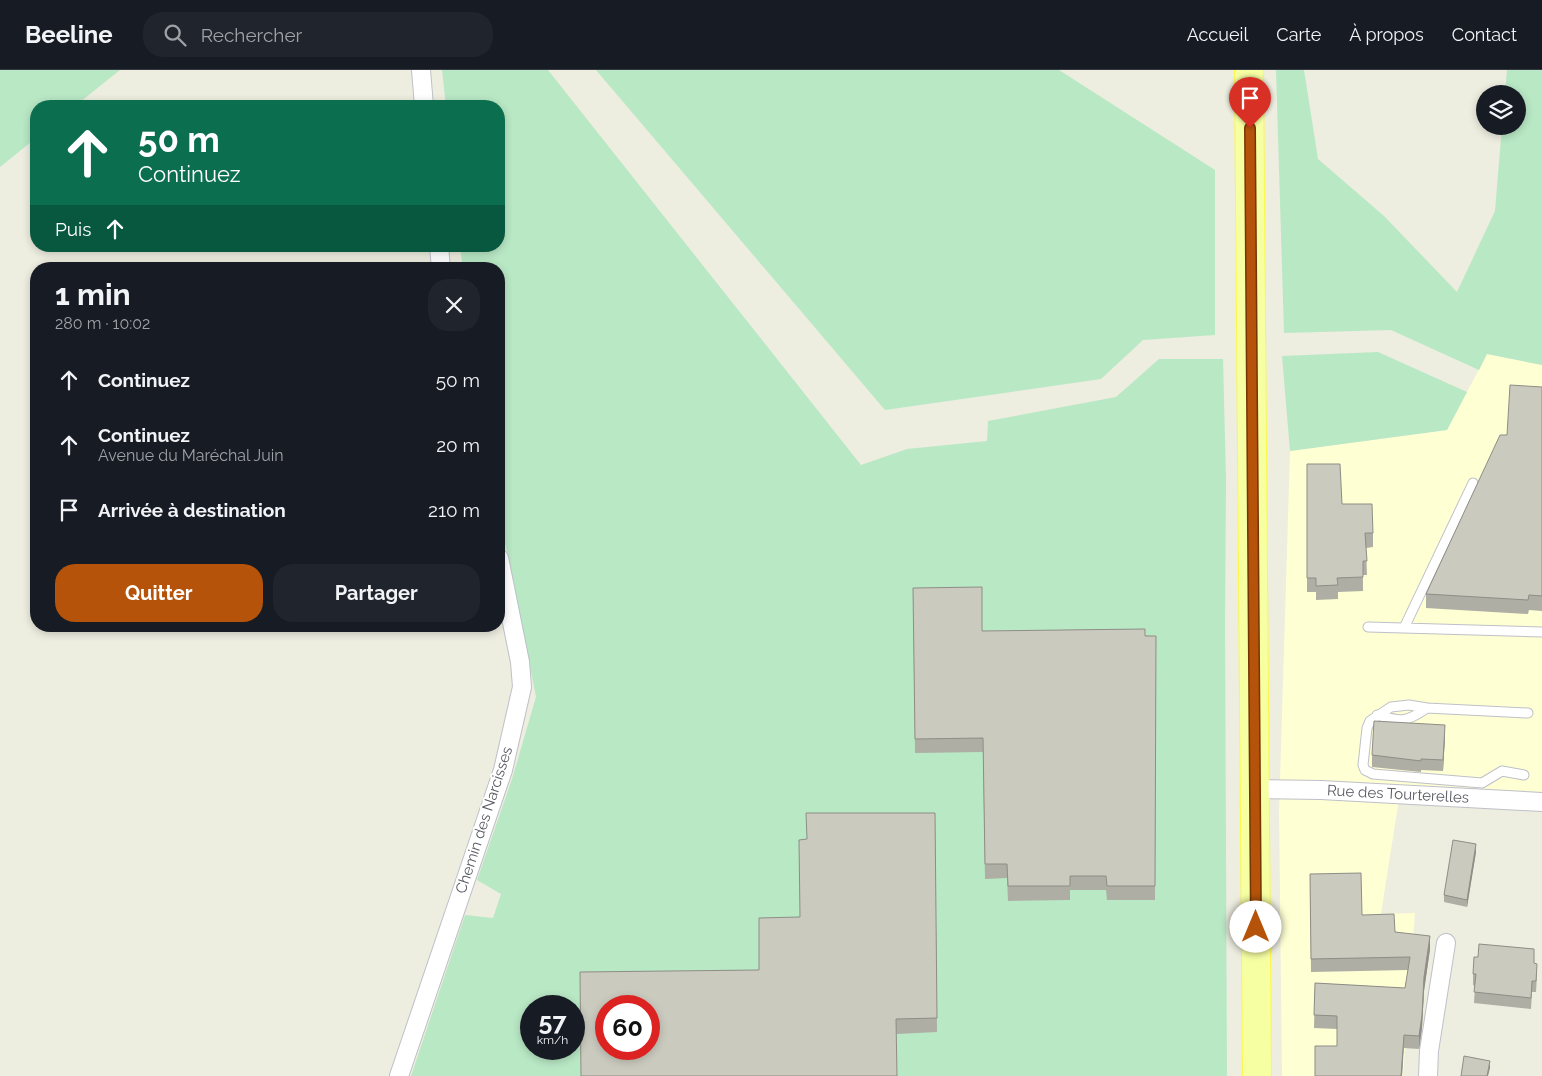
<!DOCTYPE html>
<html lang="fr">
<head>
<meta charset="utf-8">
<style>
  :root { --surface:#171b24; --page:#20242c; --text:#f1f3f6; --muted:#9ea1a6; --line:#363941; --accent:#b45309 }
  body { margin:0; font-family:Raleway,sans-serif; background:var(--page); color:var(--text); height:100vh; display:flex; flex-direction:column; font-size:19px; white-space:nowrap }
  * { box-sizing:border-box; margin:0 }
  p { font-size:16px; color:var(--muted) }
  .icon { flex:none; width:28px; height:28px; fill:none; stroke:currentColor; stroke-width:2; stroke-linecap:round; stroke-linejoin:round }
  .map { position:relative; flex:1; overflow:hidden }
  .side { position:absolute; left:30px; top:192px; width:475px; height:370px; display:flex; flex-direction:column; background:var(--surface); border-radius:20px; box-shadow:0 2px 8px #0003 }
  .side>* { flex:none }
  .hud { position:absolute; left:30px; top:30px; width:475px; height:152px; border-radius:20px; box-shadow:0 2px 8px #0003; background:#0b6e4f; color:#fff; overflow:hidden }
  .buttons { position:absolute; left:1476px; top:15px; display:grid; gap:10px }
  .buttons a { display:grid; place-items:center; width:50px; height:50px; border-radius:50%; background:var(--surface); box-shadow:0 2px 8px #0003; font-size:25px }
  .speed { position:absolute; left:520px; top:925px; display:flex; gap:10px; font-size:25px; font-weight:700; text-align:center }
  .speed>* { display:grid; place-content:center; width:65px; height:65px; border-radius:50%; background:var(--surface); box-shadow:0 2px 8px #0003; line-height:1 }
  .speed small { font-size:12px; font-weight:400 }
  .speed .limit { border:8px solid #d22; background:#fff; color:#111 }
  .pin { position:absolute; display:grid; place-items:center; width:42px; height:42px; color:#fff; margin:-51px -21px; border-radius:50% 50% 50% 0; rotate:-45deg; box-shadow:0 0 5px #0007 }
  .pin .icon { rotate:45deg }
  .me { position:absolute; width:55px; margin:-28px; rotate:0deg; stroke-linejoin:round; filter:drop-shadow(0 0 4px #0008) }
  .turn { display:flex; align-items:center; gap:18px; height:105px; padding:0 25px; font-size:22px }
  .turn .icon { width:65px; height:65px; stroke-width:2.5 }
  .turn b { display:block; font-size:35px; line-height:42px }
  .then { display:flex; align-items:center; height:48px; padding:0 25px; background:#0003; gap:10px; font-size:19px }
  .round { display:grid; place-items:center; flex:none; width:52px; height:52px; border-radius:20px; background:var(--page) }
  .head { display:flex; align-items:center; justify-content:space-between; height:85px; padding:0 25px }
  h1 { font-size:30px; font-weight:700; line-height:38px }
  .action { display:flex; gap:10px; margin-top:auto; padding:10px 25px }
  .action a { flex:1; height:58px; border-radius:20px; background:var(--accent); color:#fff; font-size:20px; font-weight:700; line-height:58px; text-align:center }
  .action a+a { background:var(--page); color:var(--text) }
  ul { padding:0; list-style:none }
  li { display:flex; align-items:center; gap:15px; height:65px; padding:0 25px }
  li div { flex:1 }
  li b { display:block; font-size:19px }
  li em { font-style:normal }
  header { display:flex; align-items:center; gap:30px; box-sizing:border-box; height:70px; padding:0 25px; background:var(--surface); border-bottom:1px solid var(--line) }
  header strong { font-size:24px }
  nav { display:flex; gap:28px; margin-inline-start:auto; font-size:18px }
  .search { width:350px; height:45px; background:var(--page); display:flex; align-items:center; gap:12px; box-sizing:border-box; padding:0 18px; border-radius:20px; color:var(--muted); font-size:19px }
  .map>svg:first-child { display:block }
  .commercial { fill:#feffd3 }
  .green { fill:#b9e8c5; fill-rule:evenodd }
  .lines { fill:none; stroke-linecap:round; stroke-linejoin:round }
  .lane-casing { stroke:#bfc0c8; stroke-width:11 }
  .street-casing { stroke:#bfc0c8; stroke-width:20 }
  .primary-casing { stroke:#fdf849; stroke-width:30 }
  .lane { stroke:#fff; stroke-width:9 }
  .street { stroke:#fff; stroke-width:18 }
  .primary { stroke:#f7ffa3; stroke-width:28 }
  .wall { fill:#afaea4 }
  .shaded-wall { fill:#8e8d86 }
  .building { fill:#cbcabf; stroke:#8e8d86; fill-rule:evenodd }
  .route-casing { stroke:#753606; stroke-width:12 }
  .route { stroke:#b45309; stroke-width:9 }
  .labels { text-anchor:middle; stroke-width:4; stroke-linejoin:round; paint-order:stroke }
  .street-label { font-size:15px; fill:#595a62; stroke:#fff }
</style>
</head>
<body>
<header>
<strong>Beeline</strong>
<div class="search"><svg class="icon" aria-label="search" viewBox="0 0 24 24"><circle cx="10" cy="10" r="6"/><path d="M15 15l6 6"/></svg>Rechercher</div>
<nav><a>Accueil</a><a>Carte</a><a>À propos</a><a>Contact</a></nav>
</header>
<div class="map">
<svg width="1542" height="1006" viewBox="0 0 1542 1006">
  <rect width="100%" height="100%" fill="#edede0"/>
  <path class="commercial" d="M1487 284 1542 295V722L1401 716 1381 844 1415 843 1403 1006H1282L1279 742 1290 381 1447 360Z"/>
  <path class="green" d="M0 0H120L75 36H36V68L0 97Z
    M442 0H548L861 395 907 379 987 371 988 351 1116 327 1159 289H1223L1226 410 1225 556 1227 1006H411L465 845 493 848 501 824 477 810 512 709 536 627 499 442V199H463L460 176H499V36H446ZM531 936H574V979H531ZM606 936H649V979H606Z
    M596 0H1059L1215 100V265L1143 270 1101 309 885 340Z
    M1276 0H1304L1318 89 1384 146 1457 222 1495 141 1502 56H1518V24H1505L1507 0H1542V295L1487 284 1479 300 1391 260 1284 263Z
    M1378 282 1467 322 1447 360 1290 381 1282 286Z"/>
  <g class="lines">
    <g class="lane-casing">
      <path id="lane" d="M1368 557 1542 562
        M1404 558 1473 413
        M1377 645C1402 652 1405 653 1427 638
        M1524 705 1502 701 1482 713 1373 704 1365 700 1363 695 1367 658 1370 651 1391 637 1409 635 1427 638 1528 643"/>
    </g>
    <g class="street-casing">
      <path id="street" d="M421 0 424 36
        M439 176 441 199
        M1254 719 1321 720 1542 732
        M399 1006 503 700 522 617 520 592 499 488
        M1428 1006 1429 981 1446 873"/>
    </g>
    <g class="primary-casing">
      <path id="primary" d="M1249 0 1257 1006"/>
    </g>
    <use href="#lane" class="lane"/>
    <use href="#street" class="street"/>
    <use href="#primary" class="primary"/>
  </g>
  <path class="wall" d="M1542 317V541L1529 540 1528 544 1426 538V524L1507 365Z
    M1307 394 1342 434 1373 463V477L1366 478 1367 505H1363V521L1338 522V529L1316 530V522H1307Z
    M913 518 982 561 1156 566 1155 830H1107L1106 820H1070V830L1008 831 1007 808 985 809 983 682 915 683Z
    M1445 666 1443 701 1421 700V702L1372 697V685Z
    M935 743 937 962 897 964 759 900 800 847Z
    M1476 782 1467 837 1444 832V825Z
    M1310 804 1362 845 1430 879 1424 921 1422 958 1419 979 1404 978 1402 1006H1315L1337 976V959L1314 958 1315 913 1405 918 1408 900 1311 902Z
    M1534 893 1537 905 1536 922H1532L1531 939 1474 933 1475 916 1473 915V904Z"/>
  <path class="shaded-wall" d="M1445 655V666L1443 701V690Z
    M1476 774V782L1467 837V830Z
    M1430 866V879L1424 921 1422 958 1419 979V966L1424 907Z
    M1404 965 1402 1006H1401Z
    M1490 991V998L1488 1006H1487Z"/>
  <path class="building" d="M1510 315 1542 317V526L1529 525 1528 530 1426 524 1500 365H1507Z
    M1307 394H1340L1342 434H1372L1373 463H1365L1367 491H1363V507L1337 508 1338 515 1316 516V508H1307Z
    M982 517V561L1145 559V566H1156L1155 816H1107L1106 806H1070V816H1008L1007 794H985L983 668 915 669 913 518Z
    M1374 651 1445 655 1443 690 1421 689V691L1372 685Z
    M806 743H935L937 948 896 949 897 1006H581L580 902 759 900V848L800 847 799 770 807 769ZM606 936H649V979H606Z
    M1453 770 1476 774 1467 830 1444 825Z
    M1361 803 1362 845 1394 844 1395 862 1430 866 1424 907 1422 945 1419 966 1404 965 1401 1006H1315V976H1337V946L1314 945 1315 913 1405 918 1410 887 1311 889 1310 804Z
    M1479 874 1534 879V893L1537 894 1536 911H1532L1531 928 1474 922 1476 904H1473L1474 887H1478Z
    M1464 986 1490 991 1487 1006H1461Z"/>
  <g class="lines">
    <g class="route-casing">
      <path id="route" d="M1250 58 1256 857"/>
    </g>
    <use href="#route" class="route"/>
  </g>
  <g class="labels">
    <g class="street-label">
      <text transform="translate(1398 724) rotate(3)" y="5">Rue des Tourterelles</text>
      <text transform="translate(484 750) rotate(-72)" y="5">Chemin des Narcisses</text>
    </g>
  </g>
</svg>
<div class="buttons">
<a><svg class="icon" aria-label="layers" viewBox="0 0 24 24"><path d="M12 4l9 5-9 5-9-5zM3 14l9 5 9-5"/></svg></a>
</div>
<div class="speed"><div>57<small>km/h</small></div><div class="limit">60</div></div>
<div class="pin" style="left:1250px;top:58px;background:#d93025"><svg class="icon" aria-label="arrive" viewBox="0 0 24 24"><path d="M6 21V4h12l-3 4 3 4H6"/></svg></div>
<svg class="me" style="left:1256px;top:857px" viewBox="-20 -20 40 40"><circle r="19" fill="#fff"/><path d="M0-13L10 11 0 6-10 11z" fill="#b45309"/></svg>
<div class="hud">
<div class="turn"><svg class="icon" aria-label="ahead" viewBox="0 0 24 24"><path d="M12 20V5M6 11l6-6 6 6"/></svg><div><b>50 m</b>Continuez</div></div>
<div class="then">Puis<svg class="icon" aria-label="ahead" viewBox="0 0 24 24"><path d="M12 20V5M6 11l6-6 6 6"/></svg></div>
</div>
<section class="side">
<div class="head"><div><h1>1 min</h1><p>280 m · 10:02</p></div><a class="round"><svg class="icon" aria-label="close" viewBox="0 0 24 24"><path d="M6 6l12 12M18 6L6 18"/></svg></a></div>
<ul>
<li><svg class="icon" aria-label="ahead" viewBox="0 0 24 24"><path d="M12 20V5M6 11l6-6 6 6"/></svg><div><b>Continuez</b></div><em>50 m</em></li>
<li><svg class="icon" aria-label="ahead" viewBox="0 0 24 24"><path d="M12 20V5M6 11l6-6 6 6"/></svg><div><b>Continuez</b><p>Avenue du Maréchal Juin</p></div><em>20 m</em></li>
<li><svg class="icon" aria-label="arrive" viewBox="0 0 24 24"><path d="M6 21V4h12l-3 4 3 4H6"/></svg><div><b>Arrivée à destination</b></div><em>210 m</em></li>
</ul>
<div class="action"><a>Quitter</a><a>Partager</a></div>
</section>
</div>
</body>
</html>
